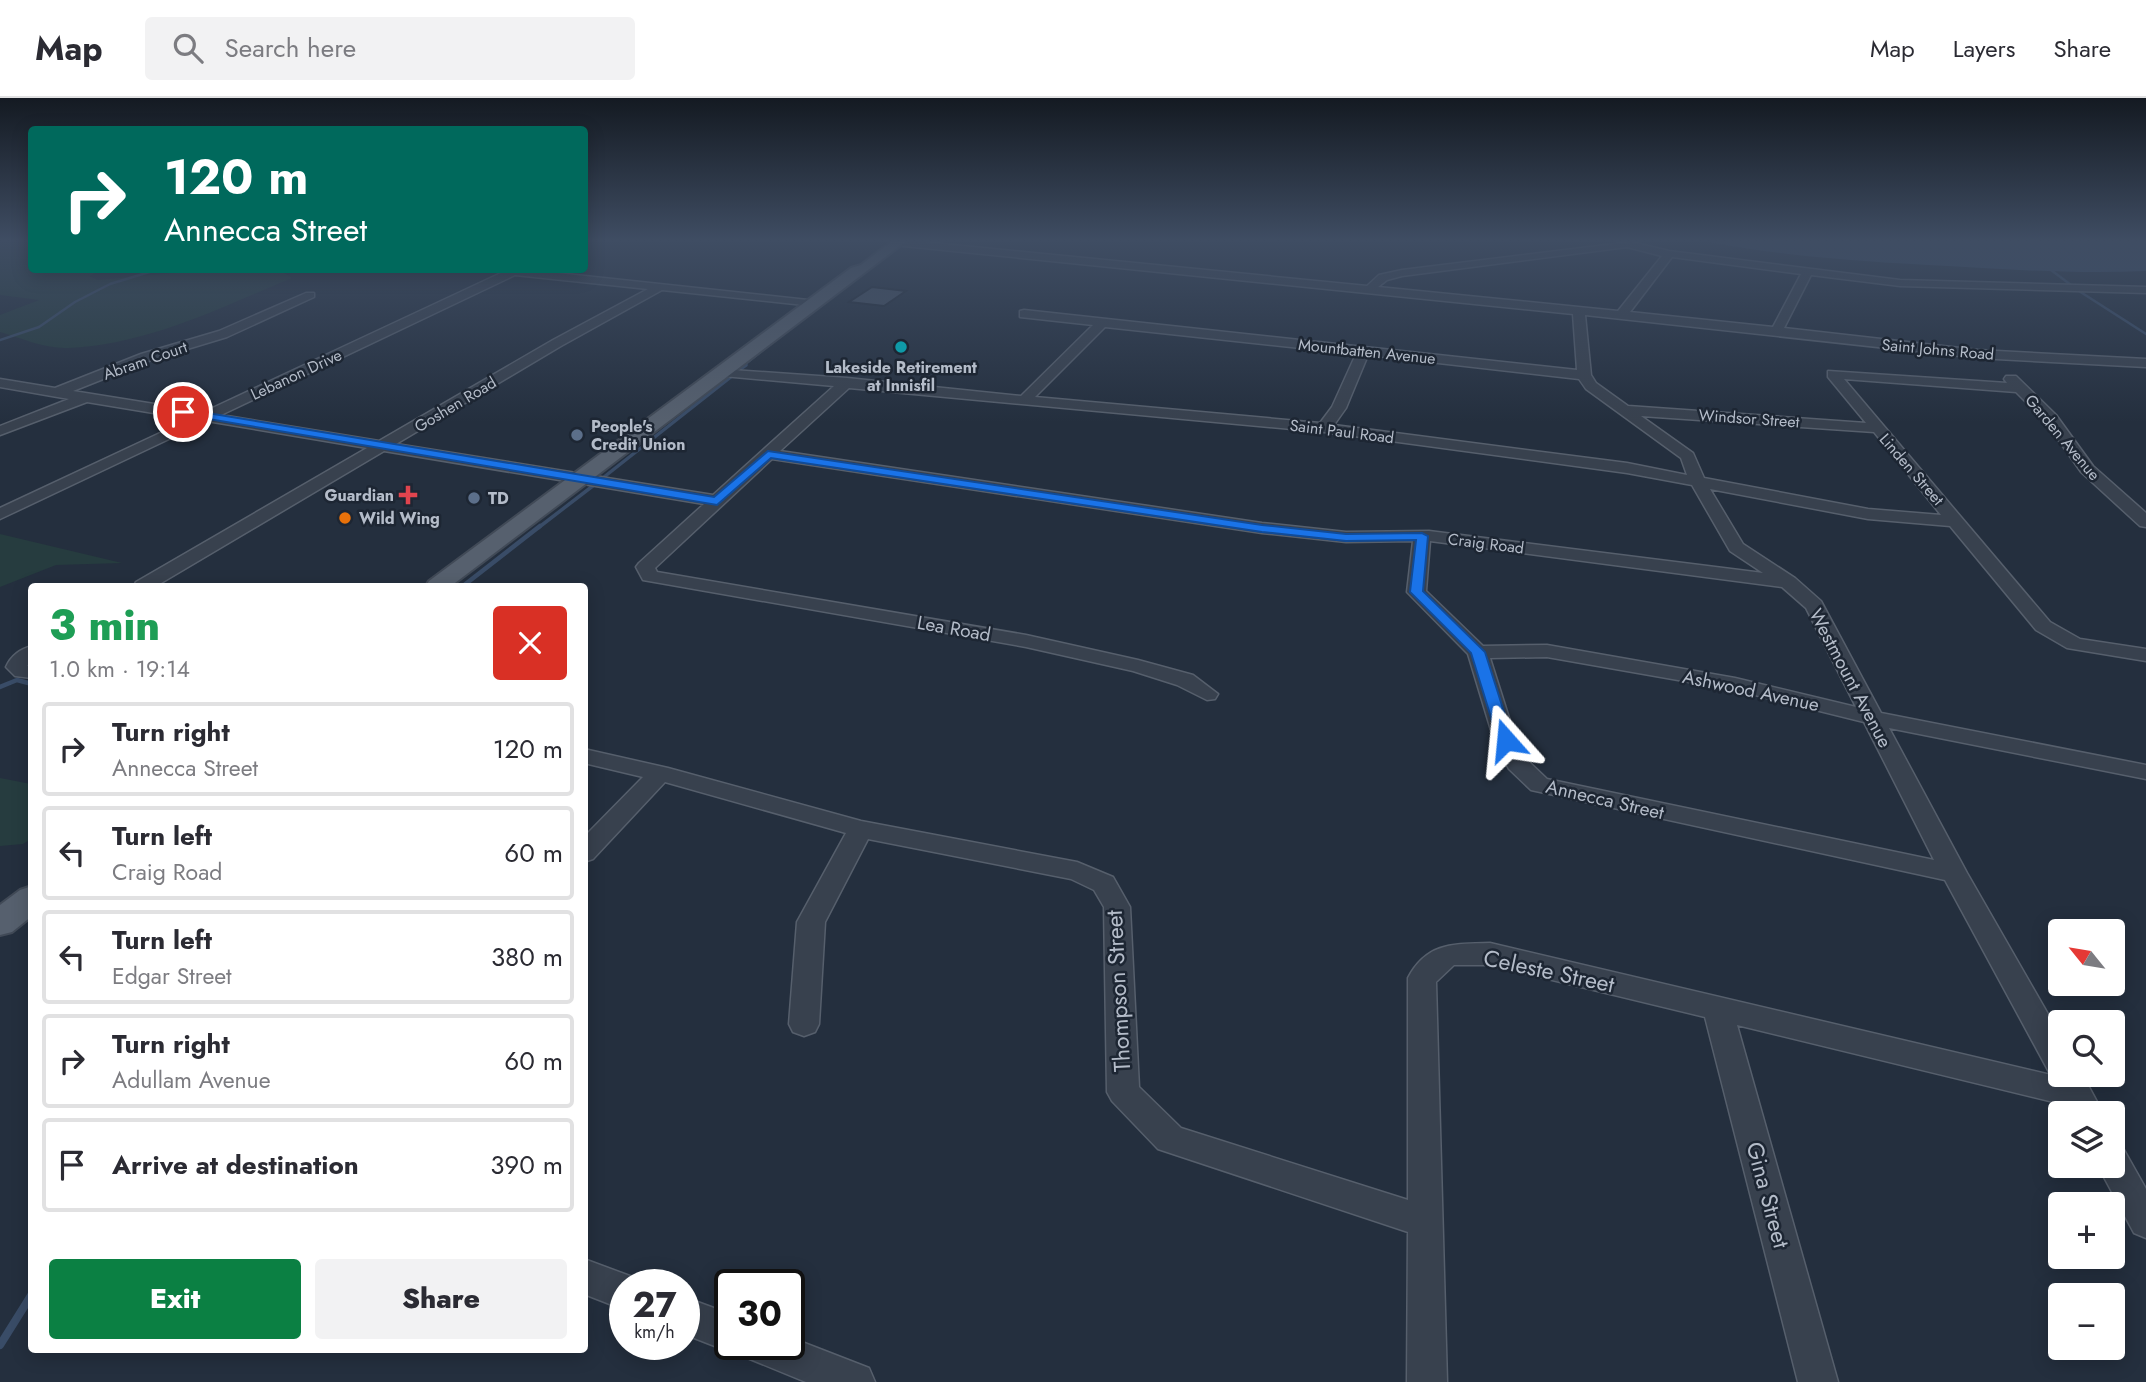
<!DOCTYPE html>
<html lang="en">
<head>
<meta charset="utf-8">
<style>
  :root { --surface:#fff; --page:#f2f2f3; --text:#2b2b33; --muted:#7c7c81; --line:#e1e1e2; --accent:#0b8043 }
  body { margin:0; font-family:Jost,sans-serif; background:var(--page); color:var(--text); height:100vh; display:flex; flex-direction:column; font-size:26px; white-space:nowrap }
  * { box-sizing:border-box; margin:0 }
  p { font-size:23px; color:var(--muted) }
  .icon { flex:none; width:38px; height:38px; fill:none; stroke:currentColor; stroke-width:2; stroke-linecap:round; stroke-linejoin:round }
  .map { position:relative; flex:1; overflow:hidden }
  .sheet { position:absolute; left:28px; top:485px; width:560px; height:770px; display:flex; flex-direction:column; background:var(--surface); border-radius:7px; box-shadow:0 4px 18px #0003 }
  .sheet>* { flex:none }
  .guide { position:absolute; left:28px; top:28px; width:560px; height:147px; border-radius:7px; box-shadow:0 4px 18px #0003; background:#00695c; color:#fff; overflow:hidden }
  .needle { width:46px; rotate:300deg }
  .controls { position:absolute; left:2048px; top:821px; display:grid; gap:14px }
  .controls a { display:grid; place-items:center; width:77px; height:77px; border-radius:7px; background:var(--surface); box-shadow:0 4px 18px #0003; font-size:35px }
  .speed { position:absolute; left:609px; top:1171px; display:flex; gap:14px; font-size:35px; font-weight:700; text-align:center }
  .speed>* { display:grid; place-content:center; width:91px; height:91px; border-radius:50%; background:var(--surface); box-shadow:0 4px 18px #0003; line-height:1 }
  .speed small { font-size:18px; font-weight:400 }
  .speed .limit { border:4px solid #111; border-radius:10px; background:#fff; color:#111 }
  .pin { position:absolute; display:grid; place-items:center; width:60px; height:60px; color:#fff; margin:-30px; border:4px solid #fff; border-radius:50%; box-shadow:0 2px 7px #0007 }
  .me { position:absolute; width:77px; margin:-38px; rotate:342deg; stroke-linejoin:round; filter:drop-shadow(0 0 5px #0008) }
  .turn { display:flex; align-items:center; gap:24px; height:147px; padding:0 21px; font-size:32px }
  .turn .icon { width:91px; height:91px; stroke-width:2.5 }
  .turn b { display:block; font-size:49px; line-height:60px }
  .round { display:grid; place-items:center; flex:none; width:74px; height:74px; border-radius:7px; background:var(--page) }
  .headline { display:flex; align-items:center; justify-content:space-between; height:119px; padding:0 21px }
  h1 { font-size:42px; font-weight:800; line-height:52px; color:#1e9e55 }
  .button { display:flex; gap:14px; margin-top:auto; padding:14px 21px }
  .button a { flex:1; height:80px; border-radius:7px; background:var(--accent); color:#fff; font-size:28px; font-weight:800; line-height:80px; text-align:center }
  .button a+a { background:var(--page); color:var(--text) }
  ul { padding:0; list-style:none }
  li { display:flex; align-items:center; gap:21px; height:94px; margin:0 14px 10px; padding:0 7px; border:4px solid var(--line); border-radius:7px }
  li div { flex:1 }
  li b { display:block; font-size:26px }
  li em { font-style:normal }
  header { display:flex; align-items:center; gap:42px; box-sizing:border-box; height:98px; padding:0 35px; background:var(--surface); border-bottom:2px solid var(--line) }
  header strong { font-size:33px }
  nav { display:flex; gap:38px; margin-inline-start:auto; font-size:24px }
  .search { width:490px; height:63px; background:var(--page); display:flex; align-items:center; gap:18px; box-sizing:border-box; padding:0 24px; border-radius:7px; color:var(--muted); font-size:26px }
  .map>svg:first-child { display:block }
  .green { fill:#263c3f }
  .water { fill:#394c67 }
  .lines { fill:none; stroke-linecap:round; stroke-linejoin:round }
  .stream-far3 { stroke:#394c67; stroke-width:2.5 }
  .stream-far2 { stroke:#394c67; stroke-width:3.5 }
  .stream-far1 { stroke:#394c67; stroke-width:4.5 }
  .stream { stroke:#394c67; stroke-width:8 }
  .building { fill:#455162; stroke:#1f2835; stroke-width:2 }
  .minor-casing { stroke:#565f6c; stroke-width:3 }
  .major-casing { stroke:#414a57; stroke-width:4 }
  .minor { fill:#38414e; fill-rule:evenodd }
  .major { fill:#56606e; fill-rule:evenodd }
  .route { fill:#1a73e8; stroke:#114b97; stroke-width:2 }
  .culture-dot { fill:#0f9aa8; stroke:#1d2633; stroke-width:2.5 }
  .service-dot { fill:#5c6f8a; stroke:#1d2633; stroke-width:2.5 }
  .health-dot { fill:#e0444e; stroke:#1d2633; stroke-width:2.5 }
  .food-dot { fill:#e8710a; stroke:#1d2633; stroke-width:2.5 }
  .labels { text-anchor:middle; stroke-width:5; stroke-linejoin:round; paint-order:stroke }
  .far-street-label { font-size:16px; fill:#b4bcc9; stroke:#1d2633 }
  .far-poi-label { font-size:16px; font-weight:bold; fill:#b4bcc9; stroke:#1d2633; text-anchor:start }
  .street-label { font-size:19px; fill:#b4bcc9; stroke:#1d2633 }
  .near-street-label { font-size:23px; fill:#b4bcc9; stroke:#1d2633 }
</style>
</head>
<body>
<header>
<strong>Map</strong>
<div class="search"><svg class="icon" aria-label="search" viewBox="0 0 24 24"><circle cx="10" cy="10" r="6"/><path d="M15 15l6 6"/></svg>Search here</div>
<nav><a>Map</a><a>Layers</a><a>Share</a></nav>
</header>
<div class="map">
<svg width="2146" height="1284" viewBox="0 0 2146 1284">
  <rect width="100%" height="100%" fill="#242f3e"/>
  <path class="green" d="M0 144H31L32 172H102L89 178 98 182 207 172H293L284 175 292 180C220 210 147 247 68 250 45 251 21 240 0 234V217L39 202 0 197Z
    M0 436 122 465 56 467 0 489Z
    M0 680 31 686V741L23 746 0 748Z"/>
  <path class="water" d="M1709 144H2146V173C2080 176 2014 172 1948 168 1868 164 1788 159 1709 144Z"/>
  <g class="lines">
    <path class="stream-far3" d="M2051 172 2075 190
      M2079 193 2146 236
      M0 242 39 229 75 204 110 186 156 172
      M743 268 769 247"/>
    <path class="stream-far2" d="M739 272 746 267
      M604 379 732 278
      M538 430 594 387"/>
    <path class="stream-far1" d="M463 488 540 428
      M0 589 17 582 32 586"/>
    <path class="stream" d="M0 1247 32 1196"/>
  </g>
  <path class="building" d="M872 189 906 193 884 208 849 204Z"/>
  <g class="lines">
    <g class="minor-casing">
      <path id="minor" d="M889 144H923L1367 188 1379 177 1402 172 1631 144 1669 153 1900 182 2146 189V195L1900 188 1811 177 1784 230 1978 252 2146 261V269L1978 260 1585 217 1591 277 1596 285 1628 308 1866 325 1828 279V273L2007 285 2004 281 2006 278H2016L2056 317 2093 368 2146 415V429L2140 428 2081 374 2045 323 2016 294 1844 281 2050 524 2080 541 2146 551V563L2067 550 2036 532 1950 428 1868 421 1710 391 1743 446 1795 480 1821 503 1881 615 2146 667V681L1889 630 1967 775 2060 937V976H2082L2103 1015H2070L2066 1007 1737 927 1838 1284H1798L1705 919 1490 867H1454L1436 884 1447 1284H1407L1408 1134 1158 1051 1112 1003 1107 994 1104 809 1094 792 1071 781 868 741 825 824 819 926 815 934 804 938 793 934 789 926 797 824 846 735 665 684 593 761 584 764V739L643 679 584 665V651L668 670 861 723 1077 764 1113 779 1130 809 1139 989 1181 1030 1408 1102V880C1427 844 1454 846 1490 845L2055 978 2049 974 1945 782 1531 692 1509 671 1494 642 1468 556 1407 494 1413 443 1346 444 1262 435 772 361 655 470 657 474 1026 537 1138 562 1193 577 1218 596 1215 601 1207 602 1177 587 1133 573 1026 549 643 482 636 469 639 465 704 406 384 353 156 488H134L136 484 367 350 207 323 0 421V410L190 321 87 304 0 337V328L69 301 0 289V281L55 290 141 256 219 233 306 195H314V199L227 239 151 262 73 293 204 314 501 175 498 172H529L817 203V207L813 208 662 192 561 248 396 346 713 397 834 288 723 278 718 277V271L847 280 1021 298 1093 227 1020 219V213L1024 212 1577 272 1573 216 894 147ZM1627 149 1662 158 1618 213 1378 189 1387 182 1402 178ZM1672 159 1801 176 1773 229 1630 214ZM515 177 648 191 553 242 379 343 221 317ZM1105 229 1356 256 1332 309 1320 325 1035 299ZM1368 257 1579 281 1586 291 1681 360 1687 377 1627 365 1334 327 1346 310ZM849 290 1324 334 1627 375 1692 387 1730 453 1763 475 1429 433 1346 434 1262 425 780 353ZM1641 318 1874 334 1941 417 1868 411 1704 380 1693 355ZM1430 443 1782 489 1806 510 1856 609 1735 580 1547 547 1483 548 1426 493ZM1547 559 1735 592 1864 624 1934 762 1547 681 1527 662 1516 642 1490 560Z
        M32 548V564L27 568H32V580L15 578 6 569C11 558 20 551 32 548Z
        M2112 1047 2124 1052 2146 1091V1140L2134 1135 2098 1068H2112Z
        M584 1161 638 1181 640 1186H625V1212L584 1196Z
        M684 1199 730 1216V1246H789V1239L869 1270 875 1284H806L745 1259 740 1250 730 1254 684 1236Z"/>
    </g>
    <g class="major-casing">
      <path id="major" d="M891 144H905L451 488H426L429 483 851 170 861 167Z
        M32 788V818L12 834 0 837V807L20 792Z"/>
    </g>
    <use href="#minor" class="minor"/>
    <use href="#major" class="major"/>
  </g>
  <linearGradient id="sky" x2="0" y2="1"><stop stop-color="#141a22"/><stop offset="0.44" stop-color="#3f4d63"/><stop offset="1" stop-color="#3f4d63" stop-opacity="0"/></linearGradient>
  <rect width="2146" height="324" fill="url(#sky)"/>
  <path class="route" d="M183 311 714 399 768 353 1262 427 1346 436 1422 435 1428 438 1423 493 1485 554 1513 642 1506 647 1498 642 1471 555 1410 494 1416 442 1346 443 1262 434 771 360 717 407 179 316V312Z"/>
  <circle class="culture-dot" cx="901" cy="249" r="7"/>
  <g class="service-dot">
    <circle cx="577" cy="337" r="7"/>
    <circle cx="474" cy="400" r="7"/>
  </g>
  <path class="health-dot" d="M404.5 386.5h7v7h7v7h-7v7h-7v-7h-7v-7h7z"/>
  <circle class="food-dot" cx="345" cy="420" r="7"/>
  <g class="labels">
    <g class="far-street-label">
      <text transform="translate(1938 251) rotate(5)" y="6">Saint Johns Road</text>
      <text transform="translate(1367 253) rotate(6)" y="6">Mountbatten Avenue</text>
      <text transform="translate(145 262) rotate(-19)" y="6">Abram Court</text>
      <text transform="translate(296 276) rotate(-25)" y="6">Lebanon Drive</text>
      <text transform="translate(455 306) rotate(-31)" y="6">Goshen Road</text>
      <text transform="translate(1749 320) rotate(4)" y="6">Windsor Street</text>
      <text transform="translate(1342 333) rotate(7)" y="6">Saint Paul Road</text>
      <text transform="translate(2063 339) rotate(50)" y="6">Garden Avenue</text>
      <text transform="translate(1912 371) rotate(49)" y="6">Linden Street</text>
      <text transform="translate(1486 445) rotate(7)" y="6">Craig Road</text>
    </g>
    <g class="far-poi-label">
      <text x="901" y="275" text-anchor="middle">Lakeside Retirement<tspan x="901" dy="18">at Innisfil</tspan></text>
      <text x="591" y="334">People's<tspan x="591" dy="18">Credit Union</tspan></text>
      <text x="394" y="403" text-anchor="end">Guardian</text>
      <text x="488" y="406">TD</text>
      <text x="359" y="426">Wild Wing</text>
    </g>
    <g class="street-label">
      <text transform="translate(954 530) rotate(10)" y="7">Lea Road</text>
      <text transform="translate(1851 580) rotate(62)" y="7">Westmount Avenue</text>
      <text transform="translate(1751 592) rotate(12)" y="7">Ashwood Avenue</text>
      <text transform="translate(1605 701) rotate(13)" y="7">Annecca Street</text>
    </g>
    <g class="near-street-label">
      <text transform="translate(1549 873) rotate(12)" y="8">Celeste Street</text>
      <text transform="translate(1118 893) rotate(-93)" y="8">Thompson Street</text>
      <text transform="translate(1768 1097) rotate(75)" y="8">Gina Street</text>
    </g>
  </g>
</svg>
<div class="controls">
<a><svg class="needle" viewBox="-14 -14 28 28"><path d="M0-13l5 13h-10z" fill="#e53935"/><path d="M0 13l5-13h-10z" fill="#7c7c81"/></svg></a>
<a><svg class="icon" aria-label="search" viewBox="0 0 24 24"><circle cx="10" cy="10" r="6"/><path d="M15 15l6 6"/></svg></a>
<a><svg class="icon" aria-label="layers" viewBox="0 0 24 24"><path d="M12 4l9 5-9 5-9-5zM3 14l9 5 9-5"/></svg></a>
<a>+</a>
<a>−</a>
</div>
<div class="speed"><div>27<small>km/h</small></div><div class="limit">30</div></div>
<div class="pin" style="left:183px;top:314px;background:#d93025"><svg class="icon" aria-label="arrive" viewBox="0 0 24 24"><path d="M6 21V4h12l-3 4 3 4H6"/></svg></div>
<svg class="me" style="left:1506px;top:642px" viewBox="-20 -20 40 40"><path d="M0-17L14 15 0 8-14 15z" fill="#1a73e8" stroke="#fff" stroke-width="4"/></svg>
<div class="guide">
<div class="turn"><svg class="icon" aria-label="right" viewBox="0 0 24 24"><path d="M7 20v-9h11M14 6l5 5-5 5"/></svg><div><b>120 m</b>Annecca Street</div></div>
</div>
<section class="sheet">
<div class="headline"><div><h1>3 min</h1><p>1.0 km · 19:14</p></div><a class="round" style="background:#d93025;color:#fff"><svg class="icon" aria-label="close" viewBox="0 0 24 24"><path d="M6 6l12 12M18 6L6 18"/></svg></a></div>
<ul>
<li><svg class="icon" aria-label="right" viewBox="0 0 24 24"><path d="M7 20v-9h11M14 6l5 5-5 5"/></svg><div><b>Turn right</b><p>Annecca Street</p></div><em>120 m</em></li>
<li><svg class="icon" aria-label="left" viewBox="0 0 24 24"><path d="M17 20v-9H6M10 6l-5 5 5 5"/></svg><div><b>Turn left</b><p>Craig Road</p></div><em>60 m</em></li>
<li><svg class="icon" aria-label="left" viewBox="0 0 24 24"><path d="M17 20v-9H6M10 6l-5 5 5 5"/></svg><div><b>Turn left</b><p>Edgar Street</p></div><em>380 m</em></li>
<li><svg class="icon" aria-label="right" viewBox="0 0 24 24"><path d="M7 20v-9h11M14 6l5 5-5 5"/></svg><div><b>Turn right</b><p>Adullam Avenue</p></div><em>60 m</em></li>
<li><svg class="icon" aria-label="arrive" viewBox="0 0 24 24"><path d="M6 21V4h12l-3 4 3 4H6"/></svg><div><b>Arrive at destination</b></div><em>390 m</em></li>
</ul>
<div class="button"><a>Exit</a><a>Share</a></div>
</section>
</div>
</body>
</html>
